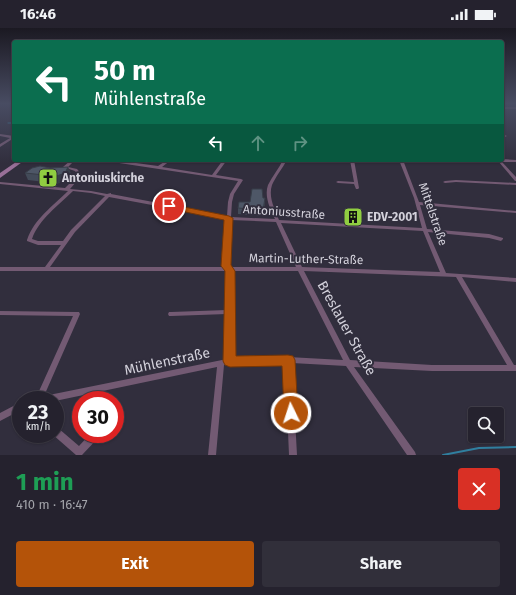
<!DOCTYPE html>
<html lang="en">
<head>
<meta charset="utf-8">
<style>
  :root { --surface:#25222e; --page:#312f3a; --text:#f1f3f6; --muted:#a3a4aa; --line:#423f4a; --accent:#b45309 }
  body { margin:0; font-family:"Fira Sans",sans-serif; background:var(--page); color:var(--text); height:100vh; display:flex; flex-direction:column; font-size:15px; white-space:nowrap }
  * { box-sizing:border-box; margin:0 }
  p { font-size:13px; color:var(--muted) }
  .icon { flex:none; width:22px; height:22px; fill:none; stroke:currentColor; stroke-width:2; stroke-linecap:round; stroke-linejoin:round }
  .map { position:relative; height:427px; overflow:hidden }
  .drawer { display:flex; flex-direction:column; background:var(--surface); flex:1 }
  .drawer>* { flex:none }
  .hud { position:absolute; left:12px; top:12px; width:492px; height:122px; border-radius:4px; box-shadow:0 1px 3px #0004,0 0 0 1px var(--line); background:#0b6e4f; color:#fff; overflow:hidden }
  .tools { position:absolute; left:468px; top:379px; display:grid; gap:8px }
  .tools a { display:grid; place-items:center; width:36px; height:36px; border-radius:4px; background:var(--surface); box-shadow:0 1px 3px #0004,0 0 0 1px var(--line); font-size:20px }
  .speed { position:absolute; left:12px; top:363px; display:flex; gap:8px; font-size:20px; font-weight:700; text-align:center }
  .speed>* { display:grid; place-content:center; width:52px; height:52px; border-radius:50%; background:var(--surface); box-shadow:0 1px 3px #0004,0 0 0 1px var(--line); line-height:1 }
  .speed small { font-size:10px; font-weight:400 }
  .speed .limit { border:6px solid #d22; background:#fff; color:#111 }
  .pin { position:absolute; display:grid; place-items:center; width:34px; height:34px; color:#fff; margin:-17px; border:2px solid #fff; border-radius:50%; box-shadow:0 1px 4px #0007 }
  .me { position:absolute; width:44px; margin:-22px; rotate:356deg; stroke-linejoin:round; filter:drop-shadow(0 0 3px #0008) }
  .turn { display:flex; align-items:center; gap:14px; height:84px; padding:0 16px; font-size:18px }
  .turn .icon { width:52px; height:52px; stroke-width:2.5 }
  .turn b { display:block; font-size:28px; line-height:34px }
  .lanes { display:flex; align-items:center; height:38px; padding:0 16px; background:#0003; justify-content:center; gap:20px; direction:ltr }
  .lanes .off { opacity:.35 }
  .round { display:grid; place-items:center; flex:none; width:42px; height:42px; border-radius:4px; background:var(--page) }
  .head { display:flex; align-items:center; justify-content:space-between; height:68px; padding:0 16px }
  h1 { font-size:24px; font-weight:700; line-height:30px; color:#1e9e55 }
  .primary-button { display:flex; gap:8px; margin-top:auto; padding:8px 16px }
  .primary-button a { flex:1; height:46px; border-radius:4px; background:var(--accent); color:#fff; font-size:16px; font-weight:700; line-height:46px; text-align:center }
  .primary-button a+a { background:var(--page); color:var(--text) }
  .status { display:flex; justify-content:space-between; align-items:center; height:28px; padding:0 20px; background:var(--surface); direction:ltr }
  .status svg { height:11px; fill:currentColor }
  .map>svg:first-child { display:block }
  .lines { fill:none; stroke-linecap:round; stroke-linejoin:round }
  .stream-far1 { stroke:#307f9f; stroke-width:1 }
  .stream { stroke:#307f9f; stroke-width:2 }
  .street { fill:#735a73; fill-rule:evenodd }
  .secondary { fill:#997098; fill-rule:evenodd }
  .wall { fill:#434b59 }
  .shaded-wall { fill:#373d48 }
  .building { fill:#4e5767; stroke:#373d48 }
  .route { fill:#b45309; stroke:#753606 }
  .labels { text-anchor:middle; stroke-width:4; stroke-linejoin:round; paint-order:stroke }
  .poi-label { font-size:12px; font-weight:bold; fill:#d3d1db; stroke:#312e3d; text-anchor:start }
  .street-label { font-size:12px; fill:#d3d1db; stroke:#312e3d }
  .near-street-label { font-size:14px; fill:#d3d1db; stroke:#312e3d }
</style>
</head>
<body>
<div class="status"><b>16:46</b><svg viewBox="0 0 49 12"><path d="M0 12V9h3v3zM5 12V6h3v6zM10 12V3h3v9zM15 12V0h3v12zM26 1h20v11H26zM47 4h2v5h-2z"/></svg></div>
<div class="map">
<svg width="516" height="427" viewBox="0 0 516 427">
  <rect width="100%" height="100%" fill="#312e3d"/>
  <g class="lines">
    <path class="stream-far1" d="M8 95H14"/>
    <path class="stream" d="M443 427 479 420 516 419"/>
    <path class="street" d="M502 79H516V81H502Z
      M0 106 14 108V110L0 119V116L10 110 0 108Z
      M502 107H505L507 108 505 109H502Z
      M502 131 516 132V134H502L516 149V153H515L498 133H492L490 132H502Z
      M71 132H75L68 139 77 141 82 147 70 161 91 163 107 166 111 165V166L227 188 228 174 230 166 238 153 106 133 104 132H114L158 138 167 132H171L162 139 212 147 223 132H227L216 147 241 151 243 152 234 166 232 174 231 189 275 191C270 181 264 168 268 157 272 149 279 140 283 132H287C283 139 275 150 272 157 268 169 275 182 279 192L422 200 414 170 399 132H403L419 174 516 183V185L420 177 427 201 489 206 503 210V211L501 213 489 210 428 204 446 245 516 250V254L462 249 514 337H516V343H432L354 339 415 424 416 427H407L346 338 292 335 297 427H289L285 335 230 336 224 337 216 427H208L217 339 55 373V372H35L73 288 0 287V283L77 284H79L80 286 44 368 227 331V286L171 288H169L168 286 169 284H171L227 282V243H0V239H45L61 217H38L27 213V212C34 191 53 178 68 163L0 156V154L65 160 78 147 75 143 63 139ZM73 163 91 165 105 168 71 202 63 213H38L32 211C39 191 58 178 73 163ZM109 169 227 191 223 238 224 239H50L75 204ZM231 192 276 194 296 239H230L229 238ZM281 195 423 203 440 244 302 239ZM233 243H298L343 332 288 329 233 330ZM304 243 456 249 507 337H432L350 332Z
      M350 132H354L359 160 358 161H356L354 156 338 155 336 154 338 153 354 154Z
      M456 152 516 155V157L456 154 445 155 443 154 445 153Z
      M21 374V382L0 393V385Z
      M55 399 58 400 79 418 90 406H100L99 409 82 427H76L52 406H55Z"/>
    <path class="secondary" d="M19 132H25L0 150V145Z"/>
  </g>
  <path class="wall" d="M68 139 71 146 68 152 53 157 46 156 45 154 28 152 25 145Z
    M263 170 265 175 263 188 238 186V180L250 174Z
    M350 184 356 190 355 192H351Z"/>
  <path class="shaded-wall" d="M68 139 71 146 68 152 53 157 51 150Z
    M265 170V175L263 188V182Z"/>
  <path class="building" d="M40 138 50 140 68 139 65 145 51 150 43 149 44 147 25 145 32 140Z
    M252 161H262L263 170H265L263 182 238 180 239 174H250Z
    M350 184 355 185 356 190H351Z"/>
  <linearGradient id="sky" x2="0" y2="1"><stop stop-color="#1b1922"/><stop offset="0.56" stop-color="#484c62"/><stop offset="1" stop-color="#484c62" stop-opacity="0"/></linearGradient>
  <rect width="516" height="135" fill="url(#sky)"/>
  <path class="route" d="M169 176 229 188 233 190 231 237 235 243 236 328 288 327 293 328 295 332 298 385 296 390 291 392 286 390 284 385 282 338 230 339 225 337 223 333 225 243 221 238 224 192 166 180 165 178Z"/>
  <defs>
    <g id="church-square" transform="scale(1)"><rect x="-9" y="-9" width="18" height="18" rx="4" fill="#90cd41" stroke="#312e3d"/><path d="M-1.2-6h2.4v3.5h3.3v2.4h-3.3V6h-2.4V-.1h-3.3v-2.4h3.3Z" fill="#111"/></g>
    <g id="building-square" transform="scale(1)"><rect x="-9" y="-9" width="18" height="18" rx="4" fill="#90cd41" stroke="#312e3d"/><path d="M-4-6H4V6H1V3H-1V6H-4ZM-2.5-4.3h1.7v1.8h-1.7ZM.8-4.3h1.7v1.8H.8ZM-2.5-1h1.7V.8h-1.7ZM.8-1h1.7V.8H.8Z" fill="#111"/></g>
  </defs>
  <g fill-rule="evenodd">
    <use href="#church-square" x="48" y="150"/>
    <use href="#building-square" x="353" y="189"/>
  </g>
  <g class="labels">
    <g class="poi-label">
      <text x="62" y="154">Antoniuskirche</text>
      <text x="367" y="193">EDV-2001</text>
    </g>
    <g class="street-label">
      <text transform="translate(284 184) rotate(4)" y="4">Antoniusstraße</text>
      <text transform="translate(433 186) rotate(71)" y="4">Mittelstraße</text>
      <text transform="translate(306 231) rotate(1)" y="4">Martin-Luther-Straße</text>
    </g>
    <g class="near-street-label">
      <text transform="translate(347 300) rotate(61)" y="5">Breslauer Straße</text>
      <text transform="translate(167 333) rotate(-12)" y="5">Mühlenstraße</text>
    </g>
  </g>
</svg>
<div class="tools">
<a><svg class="icon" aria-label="search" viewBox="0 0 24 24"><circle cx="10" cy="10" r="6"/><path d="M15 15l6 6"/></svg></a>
</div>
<div class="speed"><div>23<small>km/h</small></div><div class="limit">30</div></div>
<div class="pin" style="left:169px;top:178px;background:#d93025"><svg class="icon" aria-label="arrive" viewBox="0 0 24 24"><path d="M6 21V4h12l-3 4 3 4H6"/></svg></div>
<svg class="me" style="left:291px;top:385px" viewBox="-20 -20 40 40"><circle r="17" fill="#b45309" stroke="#fff" stroke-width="3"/><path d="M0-11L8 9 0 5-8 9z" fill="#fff"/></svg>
<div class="hud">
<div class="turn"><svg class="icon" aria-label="left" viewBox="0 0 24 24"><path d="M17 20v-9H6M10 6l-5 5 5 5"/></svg><div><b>50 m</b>Mühlenstraße</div></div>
<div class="lanes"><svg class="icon" aria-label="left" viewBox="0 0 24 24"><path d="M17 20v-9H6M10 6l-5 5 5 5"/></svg><svg class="icon off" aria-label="ahead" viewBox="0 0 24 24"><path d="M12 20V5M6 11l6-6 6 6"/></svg><svg class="icon off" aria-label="right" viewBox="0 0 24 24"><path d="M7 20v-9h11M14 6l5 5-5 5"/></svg></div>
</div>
</div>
<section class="drawer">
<div class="head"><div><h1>1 min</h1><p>410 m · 16:47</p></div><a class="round" style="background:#d93025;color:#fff"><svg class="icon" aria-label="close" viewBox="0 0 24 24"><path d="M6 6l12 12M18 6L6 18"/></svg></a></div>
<div class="primary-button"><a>Exit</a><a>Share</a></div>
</section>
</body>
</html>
